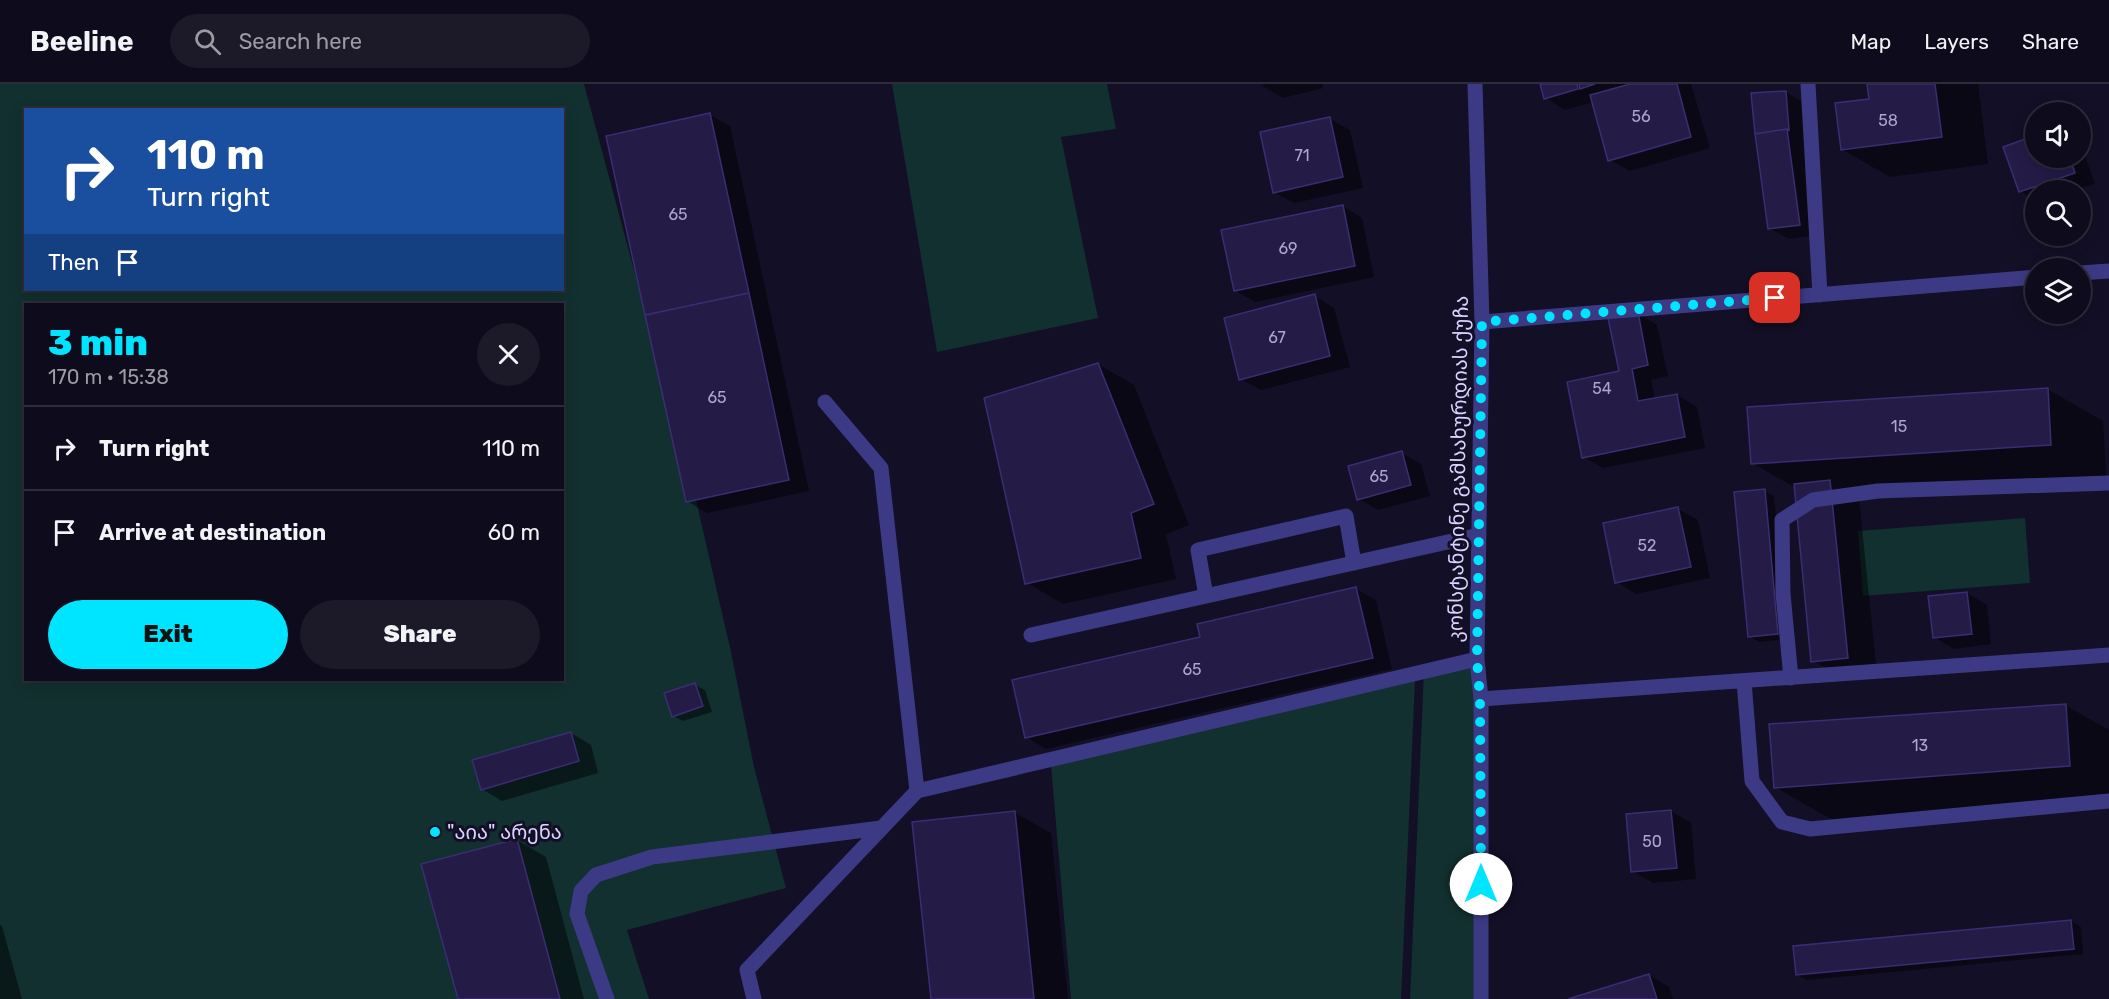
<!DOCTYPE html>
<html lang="en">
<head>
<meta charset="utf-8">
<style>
  :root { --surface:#0e0b1c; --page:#1c1929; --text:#f1f3f6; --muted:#9b9ba3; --line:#2e2b3b; --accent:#00e5ff }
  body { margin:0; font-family:Rubik,"Noto Sans Georgian",sans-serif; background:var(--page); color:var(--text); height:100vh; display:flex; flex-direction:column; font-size:22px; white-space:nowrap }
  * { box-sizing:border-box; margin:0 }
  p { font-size:20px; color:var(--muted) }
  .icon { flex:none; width:33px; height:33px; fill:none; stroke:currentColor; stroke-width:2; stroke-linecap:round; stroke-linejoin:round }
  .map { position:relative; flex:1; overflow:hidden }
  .details { position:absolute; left:24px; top:219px; width:540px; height:378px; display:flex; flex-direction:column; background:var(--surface); border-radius:0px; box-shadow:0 3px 15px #0003,0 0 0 2px var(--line) }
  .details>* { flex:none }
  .hud { position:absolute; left:24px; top:24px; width:540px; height:183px; border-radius:0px; box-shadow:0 3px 15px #0003,0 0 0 2px var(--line); background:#1a4fa0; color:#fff; overflow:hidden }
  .buttons { position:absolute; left:2025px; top:18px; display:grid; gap:12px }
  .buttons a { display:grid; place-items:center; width:66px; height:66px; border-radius:50%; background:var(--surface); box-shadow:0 3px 15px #0003,0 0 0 2px var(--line); font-size:30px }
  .pin { position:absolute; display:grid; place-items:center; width:51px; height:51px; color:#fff; margin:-26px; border-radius:12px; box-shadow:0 3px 9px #0006 }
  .me { position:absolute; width:66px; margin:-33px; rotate:0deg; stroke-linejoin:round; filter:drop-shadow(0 0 4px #0008) }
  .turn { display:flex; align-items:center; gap:21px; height:126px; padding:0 24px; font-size:27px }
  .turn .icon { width:78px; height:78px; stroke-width:2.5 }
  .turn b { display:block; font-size:42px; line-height:51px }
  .then { display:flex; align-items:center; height:57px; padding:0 24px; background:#0003; gap:12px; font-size:22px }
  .round { display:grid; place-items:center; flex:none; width:63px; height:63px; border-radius:32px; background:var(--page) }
  .overview { display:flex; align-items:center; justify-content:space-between; height:102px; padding:0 24px }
  h1 { font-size:36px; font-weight:800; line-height:45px; color:var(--accent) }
  .action { display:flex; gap:12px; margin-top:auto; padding:12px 24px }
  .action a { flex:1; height:69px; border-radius:36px; background:var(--accent); color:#111; font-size:24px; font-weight:800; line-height:69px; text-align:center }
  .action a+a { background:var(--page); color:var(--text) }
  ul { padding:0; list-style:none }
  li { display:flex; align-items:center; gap:18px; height:84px; padding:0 24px; border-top:2px solid var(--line) }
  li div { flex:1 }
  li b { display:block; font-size:22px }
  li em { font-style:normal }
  header { display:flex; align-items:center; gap:36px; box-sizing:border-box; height:84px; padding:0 30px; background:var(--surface); border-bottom:2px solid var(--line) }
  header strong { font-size:28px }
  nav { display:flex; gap:33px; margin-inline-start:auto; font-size:21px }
  .search { width:420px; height:54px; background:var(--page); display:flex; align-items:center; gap:15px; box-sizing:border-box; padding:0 21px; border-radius:33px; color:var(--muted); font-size:22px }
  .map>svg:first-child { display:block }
  .green { fill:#12302f; fill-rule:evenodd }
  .shadow { fill:#0007 }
  .building { fill:#241b47; stroke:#3b2d73; stroke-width:1.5 }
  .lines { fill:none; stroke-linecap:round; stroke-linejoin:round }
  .minor { stroke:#3d3a85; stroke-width:15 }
  .route { stroke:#00e5ff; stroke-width:10; stroke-dasharray:0 18 }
  .poi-dot { fill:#00e5ff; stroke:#130f26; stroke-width:2 }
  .labels { text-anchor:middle; stroke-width:6; stroke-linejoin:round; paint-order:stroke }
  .number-label { font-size:16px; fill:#aca6d1 }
  .street-label { font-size:20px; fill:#d9d4ff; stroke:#130f26 }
  .poi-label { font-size:20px; fill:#d9d4ff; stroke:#130f26; text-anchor:start }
</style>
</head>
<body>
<header>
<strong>Beeline</strong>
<div class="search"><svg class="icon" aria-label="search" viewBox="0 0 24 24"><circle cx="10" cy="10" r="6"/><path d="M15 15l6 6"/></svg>Search here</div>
<nav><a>Map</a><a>Layers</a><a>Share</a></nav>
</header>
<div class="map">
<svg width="2109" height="915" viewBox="0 0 2109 915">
  <rect width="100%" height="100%" fill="#130f26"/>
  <path class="green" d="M0 0H584L696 416 731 568 754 683 786 804 627 846 649 915H0ZM26 26H562V206H26ZM26 220H562V596H26Z
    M892 0H1107L1116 45 1061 53 1098 234 937 268Z
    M2025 434 2030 499 1863 512 1858 447Z
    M1477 575 1481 915H1410L1424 587Z
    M1415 596 1401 915H1071L1051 681Z"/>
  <path class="shadow" d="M1263 0H1322L1323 4 1283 14 1263 2Z
    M1541 0H1691L1710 64 1630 87 1610 76 1593 18 1565 26 1546 14Z
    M1869 0H1978L1988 80 1890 93 1843 66 1871 16Z
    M1786 8 1806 20 1819 151 1789 155 1769 144Z
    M710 31 730 42 809 407 707 429 687 417Z
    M1330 35 1350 46 1363 104 1294 119 1274 108Z
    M2080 58 2095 100 2075 106H2036V116L2020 107 2036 74H2080Z
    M1342 122 1362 134 1374 193 1255 218 1235 206Z
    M1315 212 1334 224 1350 283 1261 306 1241 295Z
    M1638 229 1657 241 1668 292 1651 296 1655 315 1677 311 1697 323 1705 364 1603 384 1583 373 1620 288Z
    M1098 280 1134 301 1189 441 1166 450 1176 495 1063 520 1027 499Z
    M2047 305 2103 337 2106 392 1859 414 1877 590 1842 593 1813 577 1796 404 1752 379Z
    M1401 369 1421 380 1430 412 1378 426 1359 415Z
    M1765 407 1774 412 1788 555 1759 558 1750 552Z
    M1678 425 1698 436 1710 494 1636 510 1617 498Z
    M1356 505 1376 516 1392 585 1046 665 1026 653 1202 554Z
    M1967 509 1987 521 1991 560 1954 565 1934 553Z
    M695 601 705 606 712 628 683 637 673 632Z
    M2065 621 2109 646V715L1831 735 1775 703Z
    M571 649 591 661 598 689 502 717 482 705Z
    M1671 727 1691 739 1696 795 1653 799 1633 787 1628 731Z
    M1014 728 1051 749 1068 915H932Z
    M517 756 546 773 584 915H459Z
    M2071 837 2081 843 2083 870 1807 896 1797 891Z
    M0 841 2 842 22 915H0Z
    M1649 891 1669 903 1673 915H1573Z"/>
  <path class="building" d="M1540 0H1577L1578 5 1544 15Z
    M1579 0H1595L1580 5Z
    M1630 0H1677L1691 53 1608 77 1590 11Z
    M1867 0H1935L1942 53 1841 66 1835 19 1869 15Z
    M1786 7 1789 46 1787 45 1755 50 1751 9Z
    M710 29 749 209 645 231 606 52Z
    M1330 33 1343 93 1273 109 1260 48Z
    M1787 45 1800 141 1768 145 1755 50Z
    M2036 51V74H2070L2075 89 2019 108 2003 63Z
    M1343 121 1355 182 1234 207 1221 146Z
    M749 209 789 396 686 418 645 231Z
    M1315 210 1330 272 1239 296 1224 234Z
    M1638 228 1648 281 1632 285 1638 317 1677 310 1685 353 1582 374 1567 298 1619 287 1608 234Z
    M1098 279 1154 420 1131 429 1141 474 1025 500 984 314Z
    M2048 304 2051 361 1751 380 1747 323Z
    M1402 367 1411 401 1357 416 1348 382Z
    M1830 396 1848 574 1811 578 1794 400Z
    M1765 405 1778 550 1748 553 1734 408Z
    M1678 423 1691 483 1615 499 1603 439Z
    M1356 503 1373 574 1025 654 1012 596 1200 553 1197 540Z
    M1967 508 1972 550 1933 554 1928 512Z
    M695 599 703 622 672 633 664 609Z
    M2066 620 2070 682 1774 704 1769 640Z
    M571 648 579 677 481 706 472 676Z
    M1671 726 1677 784 1631 788 1626 730Z
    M1015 727 1034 915H931L912 738Z
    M517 755 560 915H458L421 780Z
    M2071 836 2074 865 1796 891 1793 862Z
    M1649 890 1657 915H1568Z"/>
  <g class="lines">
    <path class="minor" d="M1475 0 1482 238 1477 575 1481 615V915
      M1808 0 1820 211
      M2080 189 2109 187
      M1482 238 2036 193
      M825 318 881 384 917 707
      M1206 512 1198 466 1346 432 1354 479
      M1031 551 1479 451
      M1791 594 1783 510 1782 436 1813 416 1878 407 2109 399
      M1744 597 1752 697 1782 738 1810 745 2109 717
      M1481 615 2109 571
      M607 915 577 830 581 807 596 791 652 773 881 744
      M754 915 747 886 917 707 1477 575"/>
  </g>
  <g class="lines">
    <path class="route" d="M1481 800 1480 615 1477 575 1482 238 1775 214"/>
  </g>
  <circle class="poi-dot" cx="435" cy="748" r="6"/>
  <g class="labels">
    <g class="number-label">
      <text x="1641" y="38">56</text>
      <text x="1888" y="42">58</text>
      <text x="1302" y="77">71</text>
      <text x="678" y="136">65</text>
      <text x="1288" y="170">69</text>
      <text x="1277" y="259">67</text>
      <text x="1602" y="310">54</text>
      <text x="717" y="319">65</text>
      <text x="1899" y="348">15</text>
      <text x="1379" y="398">65</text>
      <text x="1647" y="467">52</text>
      <text x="1192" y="591">65</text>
      <text x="1920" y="667">13</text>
      <text x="1652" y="763">50</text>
    </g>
    <g class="street-label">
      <text transform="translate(1458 385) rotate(-89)" y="7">კონსტანტინე გამსახურდიას ქუჩა</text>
    </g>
    <g class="poi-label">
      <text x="447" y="755">"აია" არენა</text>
    </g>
  </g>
</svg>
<div class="buttons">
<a><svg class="icon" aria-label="sound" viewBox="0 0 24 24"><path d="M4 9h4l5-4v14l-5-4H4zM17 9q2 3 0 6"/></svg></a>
<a><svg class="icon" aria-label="search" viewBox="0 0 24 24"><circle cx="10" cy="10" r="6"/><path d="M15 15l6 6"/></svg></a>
<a><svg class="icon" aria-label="layers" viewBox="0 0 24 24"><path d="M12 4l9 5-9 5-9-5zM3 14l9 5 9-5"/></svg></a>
</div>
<div class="pin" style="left:1775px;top:214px;background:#d93025"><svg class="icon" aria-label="arrive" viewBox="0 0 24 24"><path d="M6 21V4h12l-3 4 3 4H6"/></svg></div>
<svg class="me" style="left:1481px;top:800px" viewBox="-20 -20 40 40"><circle r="19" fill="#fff"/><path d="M0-13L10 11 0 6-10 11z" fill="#00e5ff"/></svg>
<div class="hud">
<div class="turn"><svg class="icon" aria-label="right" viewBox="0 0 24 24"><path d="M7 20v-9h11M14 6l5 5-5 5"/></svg><div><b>110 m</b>Turn right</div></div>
<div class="then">Then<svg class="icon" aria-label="arrive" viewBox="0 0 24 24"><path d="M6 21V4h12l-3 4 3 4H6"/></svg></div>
</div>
<section class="details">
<div class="overview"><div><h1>3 min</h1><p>170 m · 15:38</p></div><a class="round"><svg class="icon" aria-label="close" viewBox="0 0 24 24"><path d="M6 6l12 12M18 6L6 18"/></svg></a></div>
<ul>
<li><svg class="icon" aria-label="right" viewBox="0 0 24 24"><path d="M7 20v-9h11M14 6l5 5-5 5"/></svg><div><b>Turn right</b></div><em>110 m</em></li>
<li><svg class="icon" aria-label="arrive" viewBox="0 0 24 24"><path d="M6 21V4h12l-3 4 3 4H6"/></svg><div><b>Arrive at destination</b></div><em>60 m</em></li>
</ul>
<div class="action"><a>Exit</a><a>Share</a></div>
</section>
</div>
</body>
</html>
